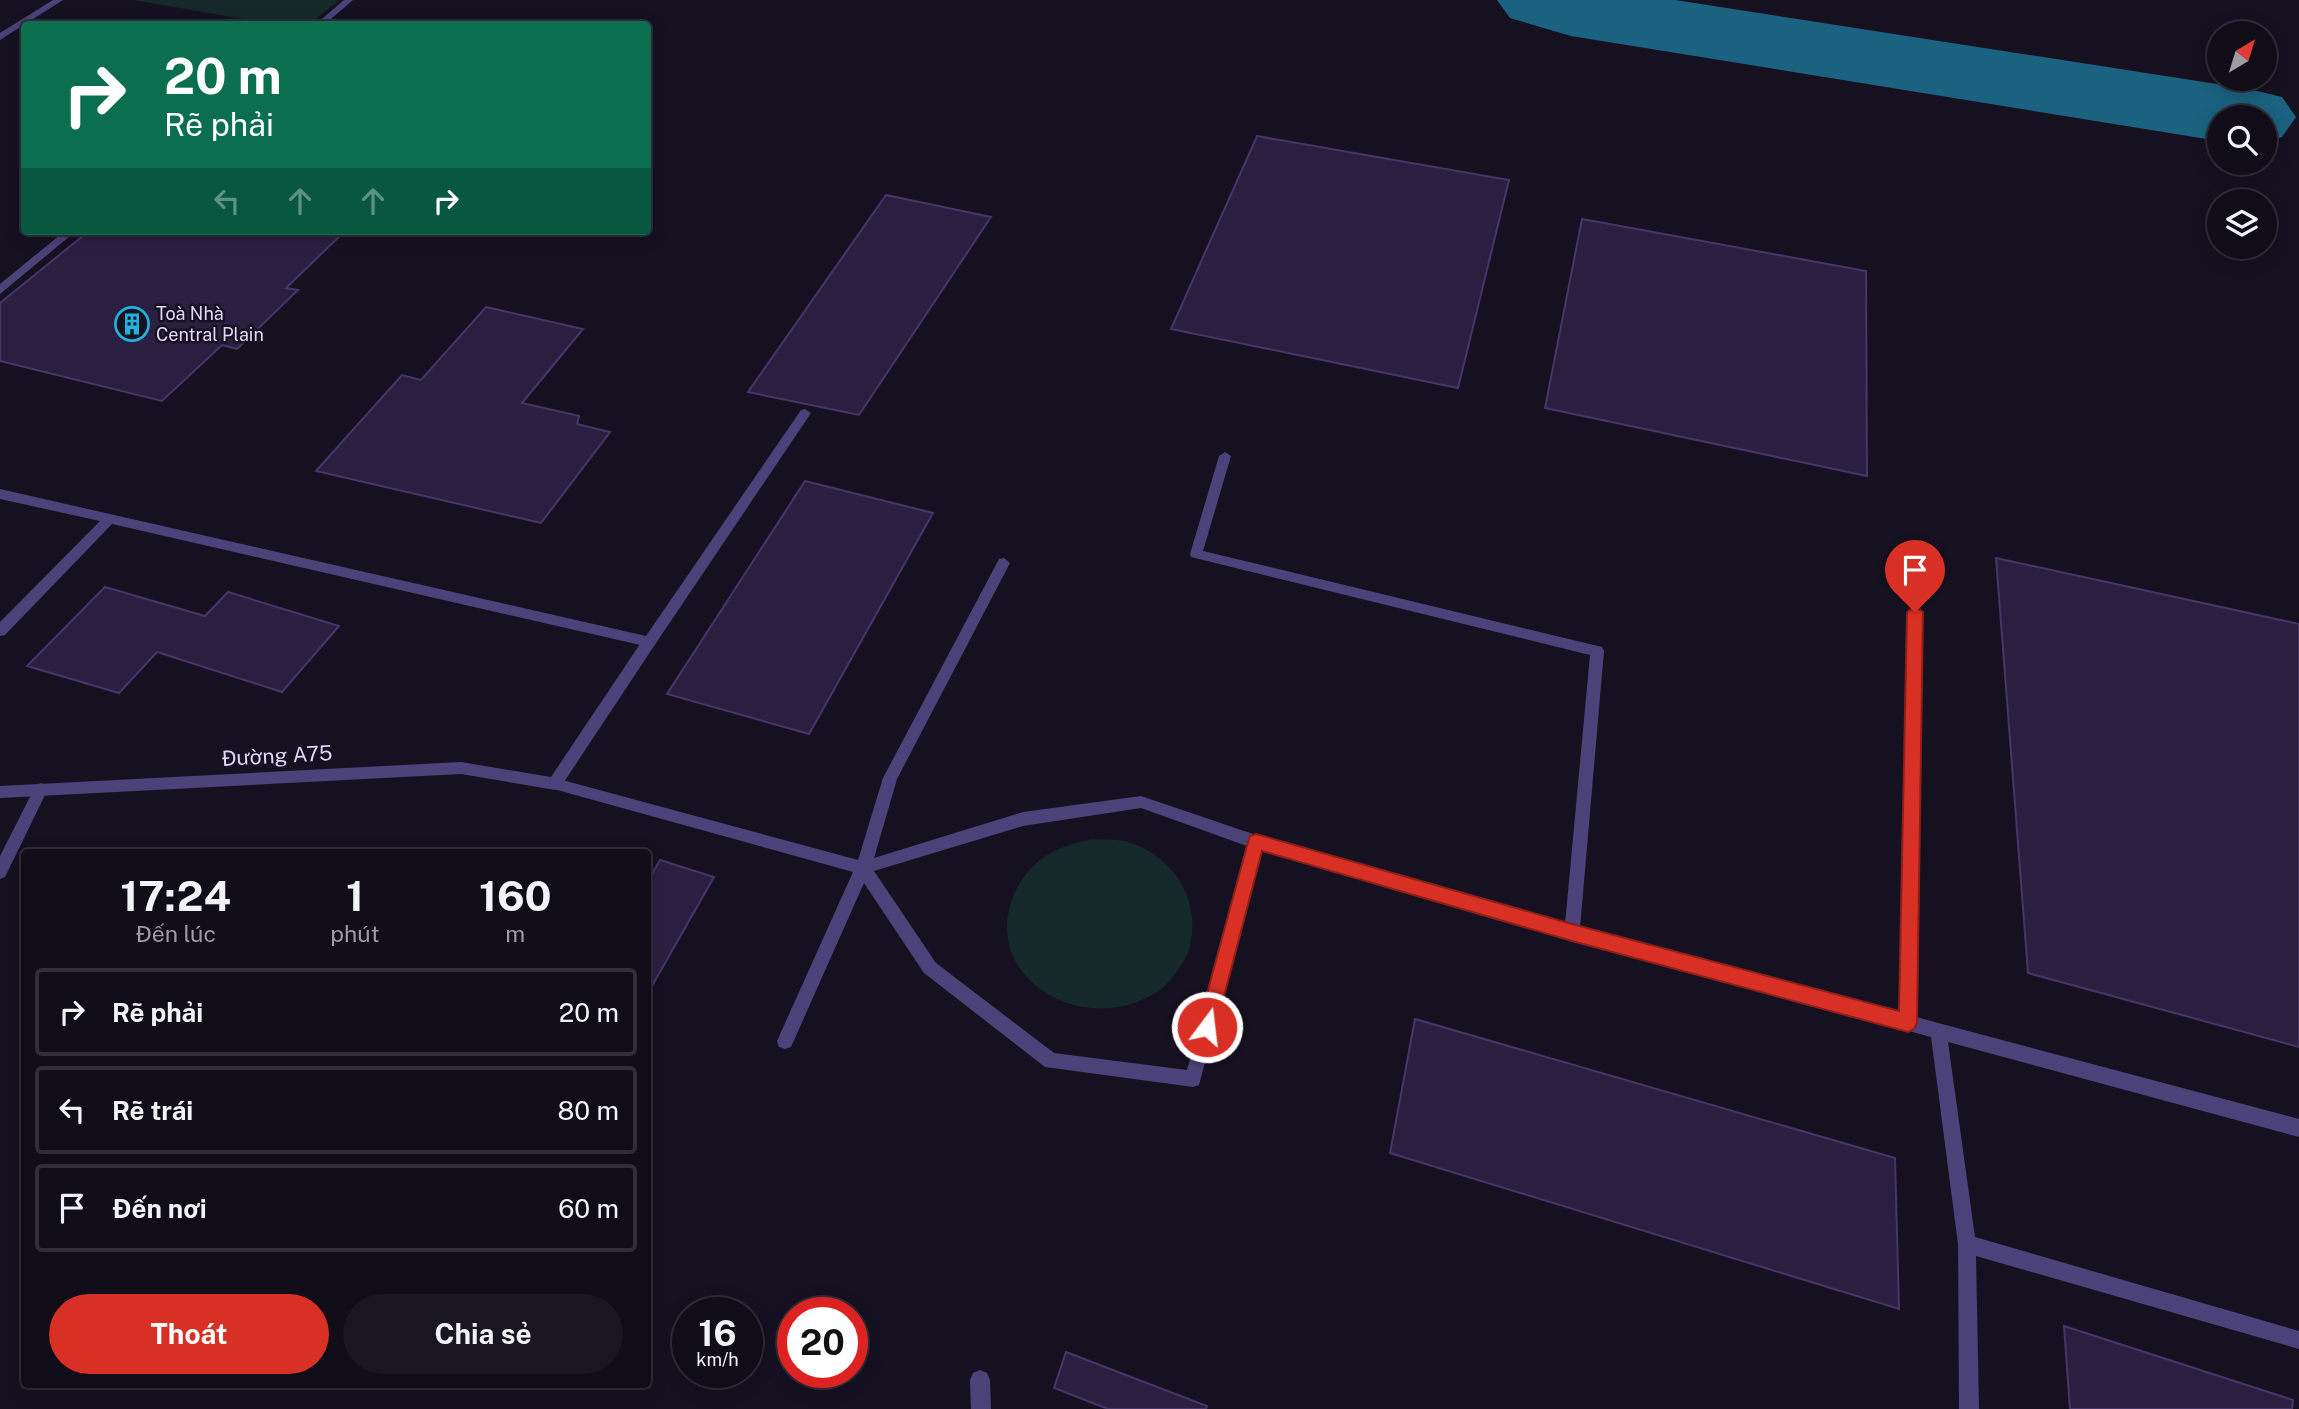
<!DOCTYPE html>
<html lang="vi">
<head>
<meta charset="utf-8">
<style>
  :root { --surface:#100d19; --page:#191622; --text:#f1f3f6; --muted:#9c9ca2; --line:#302d38; --accent:#d93025 }
  body { margin:0; font-family:"Public Sans",sans-serif; background:var(--page); color:var(--text); height:100vh; display:flex; flex-direction:column; font-size:26px; white-space:nowrap }
  * { box-sizing:border-box; margin:0 }
  p { font-size:23px; color:var(--muted) }
  .icon { flex:none; width:38px; height:38px; fill:none; stroke:currentColor; stroke-width:2; stroke-linecap:round; stroke-linejoin:round }
  .map { position:relative; flex:1; overflow:hidden }
  .panel { position:absolute; left:21px; top:849px; width:630px; height:539px; display:flex; flex-direction:column; background:var(--surface); border-radius:7px; box-shadow:0 4px 18px #0003,0 0 0 2px var(--line) }
  .panel>* { flex:none }
  .guide { position:absolute; left:21px; top:21px; width:630px; height:214px; border-radius:7px; box-shadow:0 4px 18px #0003,0 0 0 2px var(--line); background:#0b6e4f; color:#fff; overflow:hidden }
  .needle { width:46px; rotate:38deg }
  .buttons { position:absolute; left:2207px; top:21px; display:grid; gap:14px }
  .buttons a { display:grid; place-items:center; width:70px; height:70px; border-radius:50%; background:var(--surface); box-shadow:0 4px 18px #0003,0 0 0 2px var(--line); font-size:35px }
  .speed { position:absolute; left:672px; top:1297px; display:flex; gap:14px; font-size:35px; font-weight:700; text-align:center }
  .speed>* { display:grid; place-content:center; width:91px; height:91px; border-radius:50%; background:var(--surface); box-shadow:0 4px 18px #0003,0 0 0 2px var(--line); line-height:1 }
  .speed small { font-size:18px; font-weight:400 }
  .speed .limit { border:10px solid #d22; background:#fff; color:#111 }
  .pin { position:absolute; display:grid; place-items:center; width:60px; height:60px; color:#fff; margin:-72px -30px; border-radius:50% 50% 50% 0; rotate:-45deg; box-shadow:0 0 7px #0007 }
  .pin .icon { rotate:45deg }
  .me { position:absolute; width:77px; margin:-38px; rotate:15deg; stroke-linejoin:round; filter:drop-shadow(0 0 5px #0008) }
  .turn { display:flex; align-items:center; gap:24px; height:147px; padding:0 28px; font-size:32px }
  .turn .icon { width:91px; height:91px; stroke-width:2.5 }
  .turn b { display:block; font-size:49px; line-height:60px }
  .lanes { display:flex; align-items:center; height:66px; padding:0 28px; background:#0003; justify-content:center; gap:35px; direction:ltr }
  .lanes .off { opacity:.35 }
  .eta { display:flex; justify-content:space-evenly; align-items:center; height:119px; text-align:center }
  .eta b { font-size:42px; font-weight:700; line-height:49px }
  .button { display:flex; gap:14px; margin-top:auto; padding:14px 28px }
  .button a { flex:1; height:80px; border-radius:42px; background:var(--accent); color:#fff; font-size:28px; font-weight:700; line-height:80px; text-align:center }
  .button a+a { background:var(--page); color:var(--text) }
  ul { padding:0; list-style:none }
  li { display:flex; align-items:center; gap:21px; height:88px; margin:0 14px 10px; padding:0 14px; border:4px solid var(--line); border-radius:7px }
  li div { flex:1 }
  li b { display:block; font-size:26px }
  li em { font-style:normal }
  .map>svg:first-child { display:block }
  .green { fill:#15282a }
  .lines { fill:none; stroke-linecap:round; stroke-linejoin:round }
  .taxiway { fill:#1a627f; fill-rule:evenodd }
  .building { fill:#2a1f40; stroke:#453569; stroke-width:2 }
  .service { fill:#4b427a; fill-rule:evenodd }
  .minor { fill:#4b427a; fill-rule:evenodd }
  .route { fill:#d93025; stroke:#8d1f18; stroke-width:2 }
  .labels { text-anchor:middle; stroke-width:5; stroke-linejoin:round; paint-order:stroke }
  .far-poi-label { font-size:18px; fill:#dfd7f9; stroke:#161121; text-anchor:start }
  .street-label { font-size:21px; fill:#dfd7f9; stroke:#161121 }
</style>
</head>
<body>
<div class="map">
<svg width="2299" height="1409" viewBox="0 0 2299 1409">
  <rect width="100%" height="100%" fill="#161121"/>
  <path class="green" d="M133 0H340L309 24H272Z
    M1093 839C1103 840 1115 839 1125 841 1175 855 1204 903 1188 953 1185 961 1179 968 1174 975 1165 990 1146 999 1131 1004 1059 1026 980 965 1016 890 1022 877 1032 865 1044 857 1059 847 1075 843 1093 839Z"/>
  <g class="lines">
    <path class="taxiway" d="M1497 0H1675L2249 89 2282 97 2296 117 2282 137 2264 142V117H2219V141L1571 36 1510 18Z"/>
  </g>
  <path class="building" d="M1257 136 1509 180 1458 388 1171 329Z
    M886 195 991 217 859 415 748 392Z
    M1582 219 1866 271 1867 476 1545 408Z
    M89 231H345L286 288 298 290 237 349 222 345 162 401 0 361V303Z
    M486 307 583 329 522 403 579 416 577 424 610 432 541 523 316 471 402 375 421 380Z
    M805 481 933 513 809 734 667 694Z
    M1996 558 2299 624V1047L2028 973Z
    M105 587 205 616 228 592 339 626 282 692 157 652 119 693 27 666Z
    M660 860 714 877 648 993V881Z
    M1415 1019 1895 1158 1899 1309 1390 1153Z
    M2064 1326 2293 1400 2292 1409H2070Z
    M1066 1352 1207 1406 1206 1409H1108L1054 1388Z"/>
  <g class="lines">
    <path class="service" d="M53 0H63L0 40V33Z
      M344 0H353L325 24H316Z
      M65 231H76L0 294V284Z
      M805 409 811 413 809 416 654 646 649 647 112 524 5 635 0 636V622L100 521 0 499V489L646 636 801 410Z
      M1225 452 1231 456 1203 551 1602 647 1604 651 1580 928 1900 1013 1908 612 1915 607 1920 608 1922 612 1916 1017 2299 1119V1137L1948 1042 1975 1237 2299 1331V1349L1976 1256 1979 1409H1959L1958 1244 1931 1037 1572 940 1261 850 1199 1085 1193 1087 1045 1067 924 973 864 883 791 1047 785 1049 779 1047 777 1041 853 872 550 788 548 784 550 780 555 778 858 860 883 778 999 559 1004 558 1010 563 897 779 874 858 1023 812 1141 796 1256 835 1565 924 1590 655 1191 557 1190 554 1219 456ZM1141 808 1247 846 1187 1070 1054 1053 936 963 874 871 1023 826Z
      M41 783 46 785 48 789 5 877 0 879V856L36 785Z"/>
    <path class="minor" d="M649 637 654 638 656 642 654 646 560 788 555 790 461 774 0 798V786L461 762 551 777 644 638Z
      M980 1370 987 1373 990 1380 991 1409H971L970 1380 973 1373Z"/>
  </g>
  <path class="route" d="M1915 606 1923 612 1917 1023 1914 1029 1908 1032 1572 941 1262 851 1216 1027 1214 1033 1207 1036 1201 1033 1198 1027 1248 842 1250 836 1256 834 1572 924 1899 1011 1907 612Z"/>
  <defs>
    <g id="building-ring" transform="scale(1.75)"><circle r="9.5" fill="#161121" stroke="#1fb2dd" stroke-width="1.5"/><path d="M-4-6H4V6H1V3H-1V6H-4ZM-2.5-4.3h1.7v1.8h-1.7ZM.8-4.3h1.7v1.8H.8ZM-2.5-1h1.7V.8h-1.7ZM.8-1h1.7V.8H.8Z" fill="#1fb2dd"/></g>
  </defs>
  <g fill-rule="evenodd">
    <use href="#building-ring" x="132" y="324"/>
  </g>
  <g class="labels">
    <g class="far-poi-label">
      <text x="156" y="320">Toà Nhà<tspan x="156" dy="21">Central Plain</tspan></text>
    </g>
    <g class="street-label">
      <text transform="translate(277 756) rotate(-3)" y="7">Đường A75</text>
    </g>
  </g>
</svg>
<div class="buttons">
<a><svg class="needle" viewBox="-14 -14 28 28"><path d="M0-13l5 13h-10z" fill="#e53935"/><path d="M0 13l5-13h-10z" fill="#9c9ca2"/></svg></a>
<a><svg class="icon" aria-label="search" viewBox="0 0 24 24"><circle cx="10" cy="10" r="6"/><path d="M15 15l6 6"/></svg></a>
<a><svg class="icon" aria-label="layers" viewBox="0 0 24 24"><path d="M12 4l9 5-9 5-9-5zM3 14l9 5 9-5"/></svg></a>
</div>
<div class="speed"><div>16<small>km/h</small></div><div class="limit">20</div></div>
<div class="pin" style="left:1915px;top:612px;background:#d93025"><svg class="icon" aria-label="arrive" viewBox="0 0 24 24"><path d="M6 21V4h12l-3 4 3 4H6"/></svg></div>
<svg class="me" style="left:1207px;top:1027px" viewBox="-20 -20 40 40"><circle r="17" fill="#d93025" stroke="#fff" stroke-width="3"/><path d="M0-11L8 9 0 5-8 9z" fill="#fff"/></svg>
<div class="guide">
<div class="turn"><svg class="icon" aria-label="right" viewBox="0 0 24 24"><path d="M7 20v-9h11M14 6l5 5-5 5"/></svg><div><b>20 m</b>Rẽ phải</div></div>
<div class="lanes"><svg class="icon off" aria-label="left" viewBox="0 0 24 24"><path d="M17 20v-9H6M10 6l-5 5 5 5"/></svg><svg class="icon off" aria-label="ahead" viewBox="0 0 24 24"><path d="M12 20V5M6 11l6-6 6 6"/></svg><svg class="icon off" aria-label="ahead" viewBox="0 0 24 24"><path d="M12 20V5M6 11l6-6 6 6"/></svg><svg class="icon" aria-label="right" viewBox="0 0 24 24"><path d="M7 20v-9h11M14 6l5 5-5 5"/></svg></div>
</div>
<section class="panel">
<div class="eta">
<div><b>17:24</b><p>Đến lúc</p></div>
<div><b>1</b><p>phút</p></div>
<div><b>160</b><p>m</p></div>
</div>
<ul>
<li><svg class="icon" aria-label="right" viewBox="0 0 24 24"><path d="M7 20v-9h11M14 6l5 5-5 5"/></svg><div><b>Rẽ phải</b></div><em>20 m</em></li>
<li><svg class="icon" aria-label="left" viewBox="0 0 24 24"><path d="M17 20v-9H6M10 6l-5 5 5 5"/></svg><div><b>Rẽ trái</b></div><em>80 m</em></li>
<li><svg class="icon" aria-label="arrive" viewBox="0 0 24 24"><path d="M6 21V4h12l-3 4 3 4H6"/></svg><div><b>Đến nơi</b></div><em>60 m</em></li>
</ul>
<div class="button"><a>Thoát</a><a>Chia sẻ</a></div>
</section>
</div>
</body>
</html>
